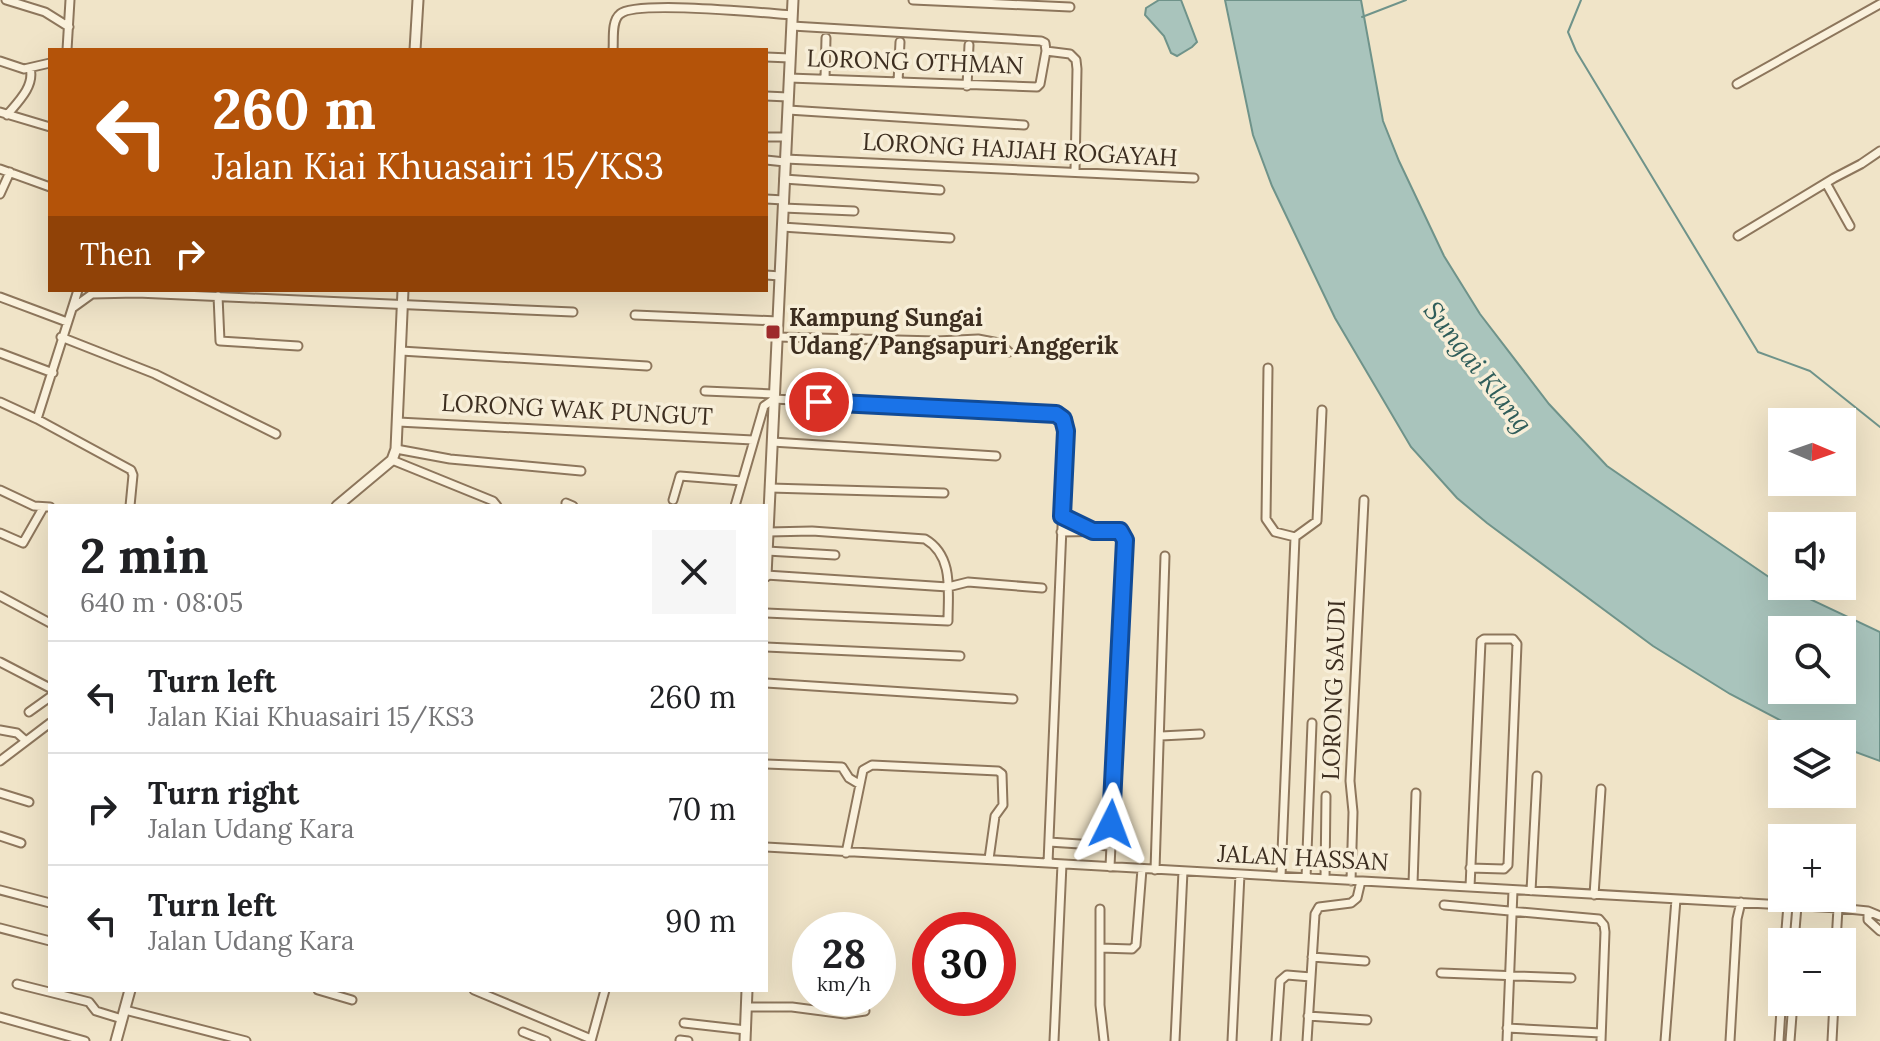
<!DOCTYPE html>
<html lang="en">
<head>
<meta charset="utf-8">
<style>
  :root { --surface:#fff; --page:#f6f6f6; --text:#202124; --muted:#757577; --line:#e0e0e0 }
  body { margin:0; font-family:Lora,serif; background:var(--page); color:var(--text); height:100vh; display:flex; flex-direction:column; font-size:30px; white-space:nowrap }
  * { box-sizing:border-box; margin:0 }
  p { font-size:26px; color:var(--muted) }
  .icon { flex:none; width:44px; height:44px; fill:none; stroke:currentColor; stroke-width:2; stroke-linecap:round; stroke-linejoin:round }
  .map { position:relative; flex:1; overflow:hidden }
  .side { position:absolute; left:48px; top:504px; width:720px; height:488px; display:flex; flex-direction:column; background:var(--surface); border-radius:0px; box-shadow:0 8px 32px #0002 }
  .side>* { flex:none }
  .guide { position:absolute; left:48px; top:48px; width:720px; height:244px; border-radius:0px; box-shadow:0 8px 32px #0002; background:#b45309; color:#fff; overflow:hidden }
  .needle { width:52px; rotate:92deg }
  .tools { position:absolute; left:1768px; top:408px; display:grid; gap:16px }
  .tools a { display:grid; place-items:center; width:88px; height:88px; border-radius:0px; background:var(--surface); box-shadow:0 8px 32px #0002; font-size:40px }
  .speed { position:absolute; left:792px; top:912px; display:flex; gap:16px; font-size:40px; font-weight:700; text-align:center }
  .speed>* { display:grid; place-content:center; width:104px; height:104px; border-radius:50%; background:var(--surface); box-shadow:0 8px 32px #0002; line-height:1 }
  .speed small { font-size:20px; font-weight:400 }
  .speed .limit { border:12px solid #d22; background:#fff; color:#111 }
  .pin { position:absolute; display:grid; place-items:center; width:68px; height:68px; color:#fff; margin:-34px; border:4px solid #fff; border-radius:50%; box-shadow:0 2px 8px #0007 }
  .me { position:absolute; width:88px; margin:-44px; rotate:3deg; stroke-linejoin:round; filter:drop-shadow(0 0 6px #0008) }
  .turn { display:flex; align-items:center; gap:28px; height:168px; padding:0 32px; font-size:36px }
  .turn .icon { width:104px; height:104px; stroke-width:2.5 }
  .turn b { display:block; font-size:56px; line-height:68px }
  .then { display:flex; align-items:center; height:76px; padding:0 32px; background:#0003; gap:16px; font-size:30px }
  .round { display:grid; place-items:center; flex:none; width:84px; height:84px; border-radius:0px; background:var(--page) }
  .head { display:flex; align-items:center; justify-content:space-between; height:136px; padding:0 32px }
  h1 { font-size:48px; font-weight:800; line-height:60px }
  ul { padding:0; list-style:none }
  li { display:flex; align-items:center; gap:24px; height:112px; padding:0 32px; border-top:2px solid var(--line) }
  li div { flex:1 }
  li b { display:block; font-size:30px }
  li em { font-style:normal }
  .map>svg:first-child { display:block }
  .water { fill:#a9c4bc; stroke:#6f938a; stroke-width:2; fill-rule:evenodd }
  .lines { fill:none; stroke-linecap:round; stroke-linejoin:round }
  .stream { stroke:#6f938a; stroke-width:2 }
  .minor-casing { stroke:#8d765c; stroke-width:11 }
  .tertiary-casing { stroke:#8d765c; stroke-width:13 }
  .minor { stroke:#faf1dc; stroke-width:7 }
  .tertiary { stroke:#faf1dc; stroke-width:9 }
  .route-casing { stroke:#114b97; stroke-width:20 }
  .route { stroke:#1a73e8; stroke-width:14 }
  .poi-dot { fill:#9e2a2b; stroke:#f7eed8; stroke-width:3 }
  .labels { text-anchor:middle; stroke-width:7; stroke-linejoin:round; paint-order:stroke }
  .street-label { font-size:24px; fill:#3d2e20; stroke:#f7eed8 }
  .poi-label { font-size:24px; font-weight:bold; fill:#3d2e20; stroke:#f7eed8; text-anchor:start }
  .water-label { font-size:26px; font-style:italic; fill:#2f5d5a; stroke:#f7eed8 }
</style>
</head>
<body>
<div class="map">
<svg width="1880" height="1041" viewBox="0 0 1880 1041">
  <rect width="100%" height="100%" fill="#f0e4c8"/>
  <path class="water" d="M1159 0H1181L1197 42 1192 47 1177 56 1171 53 1164 36 1145 15 1146 8Z
    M1225 0H1361L1383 121 1399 161 1444 256 1480 314 1549 404 1607 466 1671 510 1782 586 1880 632V761L1842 747V734H1809L1799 730 1730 694 1653 646 1487 523 1457 498 1411 447 1335 318 1272 186 1253 135ZM1782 630H1842V690H1782Z"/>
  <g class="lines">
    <path class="stream" d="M1581 0 1568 32 1576 51 1758 352 1810 371 1880 427
      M1362 17 1406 0"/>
    <g class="minor-casing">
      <path id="minor" d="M6 0 45 12 69 27
        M913 0 1070 7
        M792 26 1041 41 1045 43 1046 51
        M67 50 70 0
        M613 50C614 40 611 21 620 14 636 0 764 13 792 15
        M766 57 790 58
        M0 61 24 69 50 63
        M789 78 1037 87 1040 84 1046 51 1070 54 1076 60 1077 69 1075 171
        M825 78 826 38
        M898 82 900 42
        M1737 84 1880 4
        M967 86 969 45
        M766 96 788 97
        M788 110 1024 125
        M0 112 50 127
        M7 115C18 102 35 86 30 68
        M766 137H786
        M785 159 1194 178
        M766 160 785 162
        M0 169 50 187
        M784 179 940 190
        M1826 183 1850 226
        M0 194 10 172
        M766 199 784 200
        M783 208 854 211
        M782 227 950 238
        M1738 236 1834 178 1861 164 1880 151
        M766 275 780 276
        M218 296 220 341 298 346
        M0 297 67 322
        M74 307 92 294 137 293 573 312
        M635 315 778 321
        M61 337 155 374 276 434
        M777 337 937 341 978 339 999 343 1009 352
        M401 351 647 366
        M0 353 53 373
        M1268 368 1266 519 1275 532 1295 537 1317 521 1322 410
        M705 391 774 394
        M0 402 37 419 131 470 133 475 130 506
        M37 419 78 290
        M398 422 753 440
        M772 442 996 456
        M396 449 450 459 581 471
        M392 460 493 501 497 506
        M770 488 944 493
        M0 490 34 506 50 507
        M673 500 680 476 742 481
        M566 503 573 506
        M735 506 764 406 774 399 1056 414 1063 419 1066 431 1048 863
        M1062 516 1089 529
        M1061 532 1120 531 1124 534 1125 540 1110 867
        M0 533 23 543 43 508
        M767 551 835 555
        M766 575 948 587 968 582 1042 588
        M0 596 50 623
        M766 613 948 621C948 591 954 556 925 539L812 531 768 532
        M766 647 960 656
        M0 662 50 688
        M766 683 1013 699
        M29 712 50 697
        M0 730 17 733 26 741
        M1161 736 1200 734
        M0 761 50 723
        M766 764 842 767 849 778 859 784
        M0 793 29 802
        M0 836 21 843
        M1049 842 1110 846
        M766 847 1838 908 1868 911 1880 916
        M846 853 863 770 872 765 998 771 1002 774 1003 805 995 816 989 859
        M1155 870 1165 556
        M1281 876 1295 537
        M1306 878 1312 723
        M1325 879 1326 796
        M1351 881 1353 812 1350 781 1364 500
        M1413 884 1416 793
        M1470 887 1481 641 1484 639H1513L1517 644 1508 865 1504 869 1470 868
        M0 890 50 903
        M1531 891 1537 776
        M1594 895 1601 789
        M1444 905 1599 919 1604 925 1605 932 1601 1041
        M1100 909V1005L1104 1041
        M1868 911V920L1880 931
        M0 928 50 941
        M1785 942 1788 905
        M1794 942 1797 906
        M1836 942 1838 908
        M1100 948 1132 949 1136 945 1142 869
        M1312 957 1365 961
        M1441 973 1571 978
        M17 984 89 1002 96 1011 122 1019
        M318 990 352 1000
        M474 990 591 1039
        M747 1007H792L845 1014 865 1011
        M125 1010 246 1041
        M1308 1016 1367 1020
        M0 1017 85 1041
        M684 1023 746 1030
        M1507 1028 1601 1033
        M523 1032 546 1041
        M680 1040 688 1041
        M591 1041 605 990
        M1054 1041 1062 864
        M1175 1041 1183 871
        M1232 1041 1240 874
        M1276 1041 1280 981 1287 975 1311 977
        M1307 1041 1315 914 1319 907 1351 903 1357 898 1361 881
        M1507 1041 1513 890
        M1665 1041 1676 899
        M1730 1041 1737 919 1741 902
        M1779 1041 1782 994
        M1790 1041 1793 1002
        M1832 1041 1834 1002"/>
    </g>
    <g class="tertiary-casing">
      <path id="tertiary" d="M415 50 418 0
        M337 506 392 460 396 449 403 290
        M766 576 793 0
        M116 1041 130 990
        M745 1041 747 990"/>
    </g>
    <use href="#minor" class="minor"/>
    <use href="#tertiary" class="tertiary"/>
  </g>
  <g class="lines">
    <g class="route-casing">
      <path id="route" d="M819 402 1056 414 1063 419 1066 431 1062 516 1093 531H1120L1125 540 1111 824"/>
    </g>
    <use href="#route" class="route"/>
  </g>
  <rect class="poi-dot" x="765" y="324" width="16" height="16" rx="4"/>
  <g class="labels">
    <g class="street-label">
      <text transform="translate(915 62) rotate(2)" y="8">LORONG OTHMAN</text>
      <text transform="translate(1020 150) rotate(3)" y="8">LORONG HAJJAH ROGAYAH</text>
      <text transform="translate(577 410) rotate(3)" y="8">LORONG WAK PUNGUT</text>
      <text transform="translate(1334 690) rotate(-88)" y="8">LORONG SAUDI</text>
      <text transform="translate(1303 858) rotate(3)" y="8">JALAN HASSAN</text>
    </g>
    <g class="poi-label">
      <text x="789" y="326">Kampung Sungai<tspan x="789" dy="28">Udang/Pangsapuri Anggerik</tspan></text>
    </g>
    <g class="water-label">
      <text transform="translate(1478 367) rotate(52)" y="9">Sungai Klang</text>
    </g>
  </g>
</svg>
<div class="tools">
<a><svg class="needle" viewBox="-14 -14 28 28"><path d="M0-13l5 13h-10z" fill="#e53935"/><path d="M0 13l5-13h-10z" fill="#757577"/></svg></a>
<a><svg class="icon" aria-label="sound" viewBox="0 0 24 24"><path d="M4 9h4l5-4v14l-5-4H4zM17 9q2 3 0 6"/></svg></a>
<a><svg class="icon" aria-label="search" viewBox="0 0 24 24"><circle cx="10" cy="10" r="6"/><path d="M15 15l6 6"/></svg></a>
<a><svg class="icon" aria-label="layers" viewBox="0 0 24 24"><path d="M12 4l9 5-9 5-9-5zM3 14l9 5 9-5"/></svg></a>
<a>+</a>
<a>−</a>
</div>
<div class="speed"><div>28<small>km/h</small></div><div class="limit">30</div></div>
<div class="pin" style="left:819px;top:402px;background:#d93025"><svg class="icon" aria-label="arrive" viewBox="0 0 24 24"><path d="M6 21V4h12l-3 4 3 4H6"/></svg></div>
<svg class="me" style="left:1111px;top:824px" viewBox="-20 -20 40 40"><path d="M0-17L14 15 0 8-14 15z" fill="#1a73e8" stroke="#fff" stroke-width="4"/></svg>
<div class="guide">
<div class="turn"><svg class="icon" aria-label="left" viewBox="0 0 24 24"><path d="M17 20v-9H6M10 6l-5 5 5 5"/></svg><div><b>260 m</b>Jalan Kiai Khuasairi 15/KS3</div></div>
<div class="then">Then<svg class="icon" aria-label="right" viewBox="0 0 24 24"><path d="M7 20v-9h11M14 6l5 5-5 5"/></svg></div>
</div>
<section class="side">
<div class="head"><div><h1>2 min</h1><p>640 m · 08:05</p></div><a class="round"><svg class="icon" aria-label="close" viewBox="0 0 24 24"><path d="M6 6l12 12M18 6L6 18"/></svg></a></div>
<ul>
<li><svg class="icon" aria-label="left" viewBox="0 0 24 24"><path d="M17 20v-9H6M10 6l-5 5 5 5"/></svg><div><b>Turn left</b><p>Jalan Kiai Khuasairi 15/KS3</p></div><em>260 m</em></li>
<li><svg class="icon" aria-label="right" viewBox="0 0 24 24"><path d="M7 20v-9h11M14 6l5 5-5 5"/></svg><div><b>Turn right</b><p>Jalan Udang Kara</p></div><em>70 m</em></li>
<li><svg class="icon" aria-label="left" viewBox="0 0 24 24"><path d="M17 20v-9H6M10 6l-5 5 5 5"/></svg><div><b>Turn left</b><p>Jalan Udang Kara</p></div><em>90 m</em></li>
</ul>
</section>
</div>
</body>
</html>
